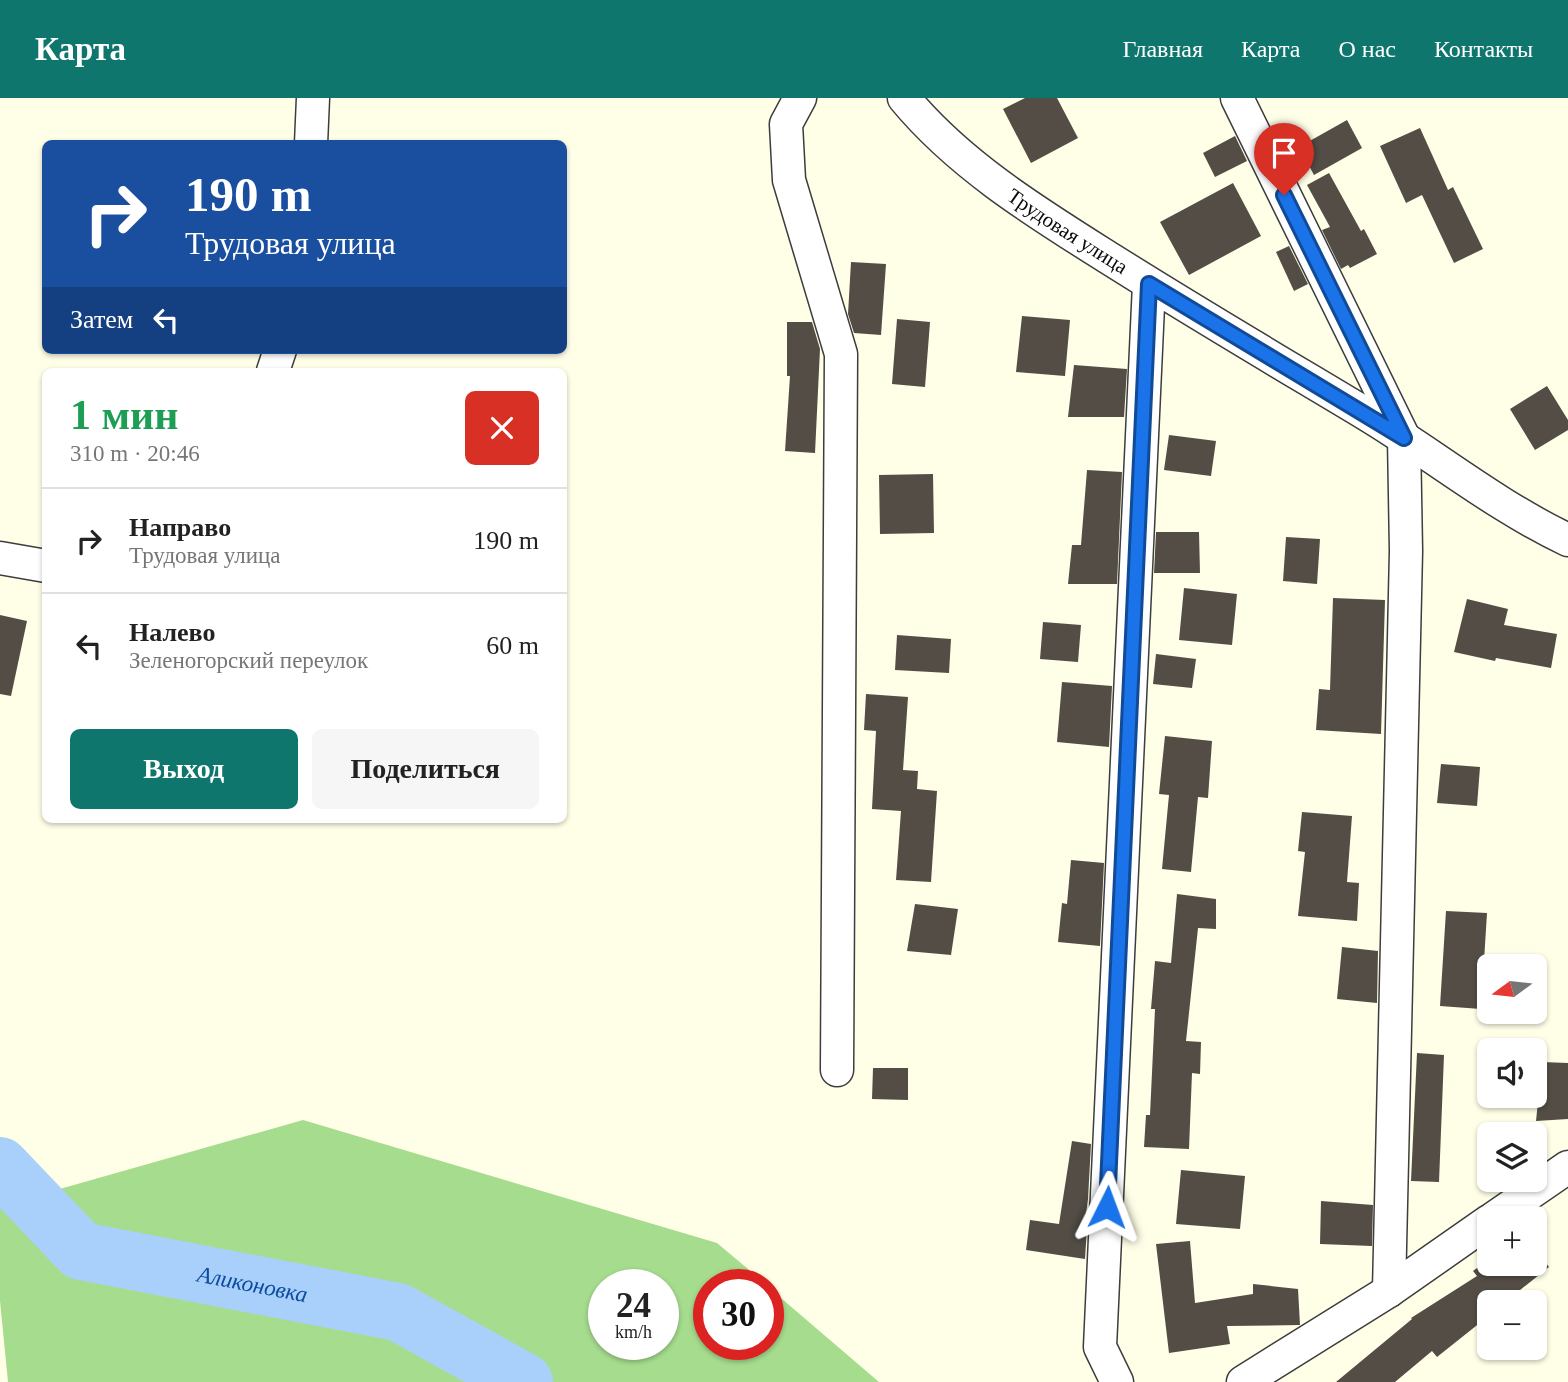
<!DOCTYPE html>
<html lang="ru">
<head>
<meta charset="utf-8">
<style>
  :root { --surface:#fff; --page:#f6f6f6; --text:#222; --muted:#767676; --line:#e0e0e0; --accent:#0f766e }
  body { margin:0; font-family:"Times New Roman",serif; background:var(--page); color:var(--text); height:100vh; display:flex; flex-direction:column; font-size:26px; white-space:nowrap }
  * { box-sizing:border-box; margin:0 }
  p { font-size:23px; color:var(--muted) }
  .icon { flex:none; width:38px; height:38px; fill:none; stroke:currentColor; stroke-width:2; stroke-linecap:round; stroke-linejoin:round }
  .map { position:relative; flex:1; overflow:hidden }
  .panel { position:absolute; left:42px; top:270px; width:525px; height:455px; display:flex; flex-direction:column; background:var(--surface); border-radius:10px; box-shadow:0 2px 5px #0004 }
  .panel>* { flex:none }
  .hud { position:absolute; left:42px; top:42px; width:525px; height:214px; border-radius:10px; box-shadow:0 2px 5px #0004; background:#1a4fa0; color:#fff; overflow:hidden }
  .needle { width:46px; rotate:255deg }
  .fabs { position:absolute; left:1477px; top:856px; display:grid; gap:14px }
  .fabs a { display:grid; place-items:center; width:70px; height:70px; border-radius:10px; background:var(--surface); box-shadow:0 2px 5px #0004; font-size:35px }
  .speed { position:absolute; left:588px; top:1171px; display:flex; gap:14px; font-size:35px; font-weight:700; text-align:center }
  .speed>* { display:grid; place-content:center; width:91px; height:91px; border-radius:50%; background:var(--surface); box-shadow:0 2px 5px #0004; line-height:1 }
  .speed small { font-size:18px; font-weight:400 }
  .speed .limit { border:10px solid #d22; background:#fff; color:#111 }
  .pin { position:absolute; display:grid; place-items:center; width:60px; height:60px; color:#fff; margin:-72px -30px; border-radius:50% 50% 50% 0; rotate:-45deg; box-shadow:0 0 7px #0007 }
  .pin .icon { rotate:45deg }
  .me { position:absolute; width:77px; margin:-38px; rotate:3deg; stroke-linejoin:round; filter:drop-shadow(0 0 5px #0008) }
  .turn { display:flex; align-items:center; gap:24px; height:147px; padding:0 28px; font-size:32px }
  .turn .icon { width:91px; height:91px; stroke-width:2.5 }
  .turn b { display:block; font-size:49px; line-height:60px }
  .then { display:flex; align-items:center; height:66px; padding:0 28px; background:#0003; gap:14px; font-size:26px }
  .round { display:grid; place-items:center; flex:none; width:74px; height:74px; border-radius:10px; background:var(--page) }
  .overview { display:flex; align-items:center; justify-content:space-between; height:119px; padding:0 28px }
  h1 { font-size:42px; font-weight:800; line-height:52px; color:#1e9e55 }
  .primary-button { display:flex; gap:14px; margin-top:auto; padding:14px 28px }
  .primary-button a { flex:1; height:80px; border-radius:10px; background:var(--accent); color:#fff; font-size:28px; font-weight:800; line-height:80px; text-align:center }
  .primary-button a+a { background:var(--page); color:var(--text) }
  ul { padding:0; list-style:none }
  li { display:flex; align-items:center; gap:21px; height:105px; padding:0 28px; border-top:2px solid var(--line) }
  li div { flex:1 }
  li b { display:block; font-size:26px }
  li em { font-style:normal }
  header { display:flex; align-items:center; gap:42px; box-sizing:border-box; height:98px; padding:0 35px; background:var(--accent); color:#fff }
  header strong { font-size:33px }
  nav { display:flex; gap:38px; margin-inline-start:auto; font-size:24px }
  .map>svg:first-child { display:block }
  .forest { fill:#a6dc8e; fill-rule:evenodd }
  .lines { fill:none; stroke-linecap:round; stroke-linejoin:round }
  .river { stroke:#a8d0fa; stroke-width:58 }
  .building { fill:#534d46 }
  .minor-casing { stroke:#3d3d3d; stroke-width:35 }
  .minor { stroke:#fff; stroke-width:32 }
  .route-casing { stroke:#114b97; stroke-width:18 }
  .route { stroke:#1a73e8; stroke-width:12 }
  .labels { text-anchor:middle; stroke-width:7; stroke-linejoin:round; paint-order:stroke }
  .street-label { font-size:21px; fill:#0a0a0a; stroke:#fff }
  .water-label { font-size:23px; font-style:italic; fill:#0e4ca1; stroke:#fff }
</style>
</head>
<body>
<header>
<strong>Карта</strong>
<nav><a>Главная</a><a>Карта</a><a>О нас</a><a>Контакты</a></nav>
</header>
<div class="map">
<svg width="1568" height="1284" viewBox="0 0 1568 1284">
  <rect width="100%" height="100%" fill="#fffee7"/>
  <path class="forest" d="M303 1022 717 1145 766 1186H709V1246H768V1189L879 1284H8L0 1203V1108ZM604 1186H663V1246H604Z"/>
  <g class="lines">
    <path class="river" id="s1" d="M0 1068 81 1153 398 1214 524 1284"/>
  </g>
  <path class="building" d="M1025 0H1057L1078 40 1031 65 1003 11Z
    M1347 22 1362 50 1314 77 1299 49Z
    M1420 30 1448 92 1453 89 1483 151 1454 165 1422 97 1406 105 1380 48Z
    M1235 38 1247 63 1215 79 1203 55Z
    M1329 75 1361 133 1364 131 1377 156 1350 170 1348 167 1341 171 1322 132 1330 129 1307 87Z
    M1233 85 1261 138 1189 177 1160 124Z
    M1289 148 1308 186 1294 193 1276 154Z
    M851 164 886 166 881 237 854 235 848 216Z
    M1022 218 1070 222 1065 278 1016 274Z
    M897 221 930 224 925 289 892 286Z
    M787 224H812L820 251 815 355 785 353 790 278H787Z
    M1074 267 1127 271 1124 319H1068Z
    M1547 288 1568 322V332L1535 352 1510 311Z
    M1169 337 1216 343 1211 378 1164 372Z
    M1087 372 1122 374 1117 486H1068L1072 447H1081Z
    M933 376 934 435 880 436 879 377Z
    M1156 434H1199L1200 475H1154Z
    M1286 439 1320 441 1317 486 1283 483Z
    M1184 490 1237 496 1232 547 1179 542Z
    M1333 500 1385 502 1381 636 1316 632 1319 591 1330 592Z
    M1467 501 1508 511 1504 527 1557 536 1551 570 1496 560 1495 563 1454 554Z
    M0 517 27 523 11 598 0 596Z
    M1043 524 1081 527 1078 564 1040 561Z
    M897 537 951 541 949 575 895 572Z
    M1156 556 1196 561 1192 590 1153 586Z
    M1062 584 1112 588 1109 649 1057 644Z
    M866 596 908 599 903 672 918 673 917 691 937 693 931 784 896 782 901 713 872 711 876 633 864 632Z
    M1165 638 1212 643 1208 700 1198 699 1191 774 1162 771 1169 697 1159 696Z
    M1441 666 1480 669 1477 708 1437 705Z
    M1302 714 1352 718 1347 784 1359 785 1357 823 1298 818 1305 754 1298 753Z
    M1071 762 1104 765 1100 848 1058 844 1062 805 1067 806Z
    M1177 796 1216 801V831L1198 830 1186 943 1201 944 1200 976 1192 975 1189 1051 1144 1049 1146 1017H1150L1155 911H1151L1155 863 1171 865Z
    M915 806 958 811 951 857 907 853Z
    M1446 813 1487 815 1481 911 1440 908Z
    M1342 849 1378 853 1377 905 1337 901Z
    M1417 955 1444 957 1439 1084 1411 1083Z
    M1542 964 1568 965V1021L1536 1023Z
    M873 970H908V1002L872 1001Z
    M1072 1043 1091 1046 1088 1101 1084 1130H1087L1085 1161 1026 1152 1030 1122 1059 1126Z
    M1181 1072 1245 1078 1240 1131 1176 1126Z
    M1321 1103 1373 1107 1372 1148 1320 1146Z
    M1190 1143 1195 1205 1253 1196V1186L1298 1191 1300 1227 1227 1228 1230 1246 1169 1255 1156 1146Z
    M1535 1151 1549 1169 1505 1204H1489V1216L1486 1220 1437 1259 1432 1253 1395 1284H1336L1412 1221 1411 1220 1477 1178 1473 1173 1489 1161V1166H1535Z"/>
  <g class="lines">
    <g class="minor-casing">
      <g id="minor">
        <path d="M800 0 786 26 789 82 841 256 837 972"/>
        <path id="s2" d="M904 0C960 68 1039 116 1112 162 1196 215 1281 265 1366 316 1434 357 1496 408 1568 442"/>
        <path d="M1237 0 1404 340 1406 453 1389 1193"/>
        <path d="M311 46 313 0"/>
        <path d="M273 273 280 252"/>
        <path d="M0 460 46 468"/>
        <path d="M1494 1120 1568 1069"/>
        <path d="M1117 1284 1100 1249 1149 186"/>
        <path d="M1243 1284 1389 1193 1489 1123"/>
      </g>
    </g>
    <use href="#minor" class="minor"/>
  </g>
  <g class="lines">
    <g class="route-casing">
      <path id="route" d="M1107 1109 1149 186 1404 340 1284 97"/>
    </g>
    <use href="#route" class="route"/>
  </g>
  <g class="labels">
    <g class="street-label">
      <text dy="7" stroke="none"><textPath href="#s2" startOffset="212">Трудовая улица</textPath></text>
    </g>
    <g class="water-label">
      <text dy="8" stroke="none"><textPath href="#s1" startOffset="292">Аликоновка</textPath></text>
    </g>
  </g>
</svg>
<div class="fabs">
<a><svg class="needle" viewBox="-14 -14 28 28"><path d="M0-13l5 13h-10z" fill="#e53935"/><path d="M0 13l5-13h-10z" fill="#767676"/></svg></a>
<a><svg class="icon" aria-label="sound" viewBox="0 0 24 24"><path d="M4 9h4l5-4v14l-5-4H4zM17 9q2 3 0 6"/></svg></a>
<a><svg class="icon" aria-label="layers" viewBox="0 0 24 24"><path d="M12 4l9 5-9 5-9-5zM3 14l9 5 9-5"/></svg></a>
<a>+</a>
<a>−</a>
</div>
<div class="speed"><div>24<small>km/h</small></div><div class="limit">30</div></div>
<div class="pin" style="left:1284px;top:97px;background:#d93025"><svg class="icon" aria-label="arrive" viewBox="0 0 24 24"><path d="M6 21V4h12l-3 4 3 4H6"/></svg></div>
<svg class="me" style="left:1107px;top:1109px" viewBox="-20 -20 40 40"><path d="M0-17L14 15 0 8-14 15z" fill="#1a73e8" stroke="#fff" stroke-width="4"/></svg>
<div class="hud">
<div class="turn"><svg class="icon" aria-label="right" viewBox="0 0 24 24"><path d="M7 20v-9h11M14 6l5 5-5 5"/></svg><div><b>190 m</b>Трудовая улица</div></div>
<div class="then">Затем<svg class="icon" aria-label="left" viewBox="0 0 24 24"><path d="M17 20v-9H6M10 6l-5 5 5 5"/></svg></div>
</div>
<section class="panel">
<div class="overview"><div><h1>1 мин</h1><p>310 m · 20:46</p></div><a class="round" style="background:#d93025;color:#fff"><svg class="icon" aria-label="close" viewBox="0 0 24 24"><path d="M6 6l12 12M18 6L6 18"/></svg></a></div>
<ul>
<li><svg class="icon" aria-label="right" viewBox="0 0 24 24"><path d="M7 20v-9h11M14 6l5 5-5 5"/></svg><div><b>Направо</b><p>Трудовая улица</p></div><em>190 m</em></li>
<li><svg class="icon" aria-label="left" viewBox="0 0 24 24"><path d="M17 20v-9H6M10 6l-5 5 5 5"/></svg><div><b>Налево</b><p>Зеленогорский переулок</p></div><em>60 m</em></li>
</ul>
<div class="primary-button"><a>Выход</a><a>Поделиться</a></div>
</section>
</div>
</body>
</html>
